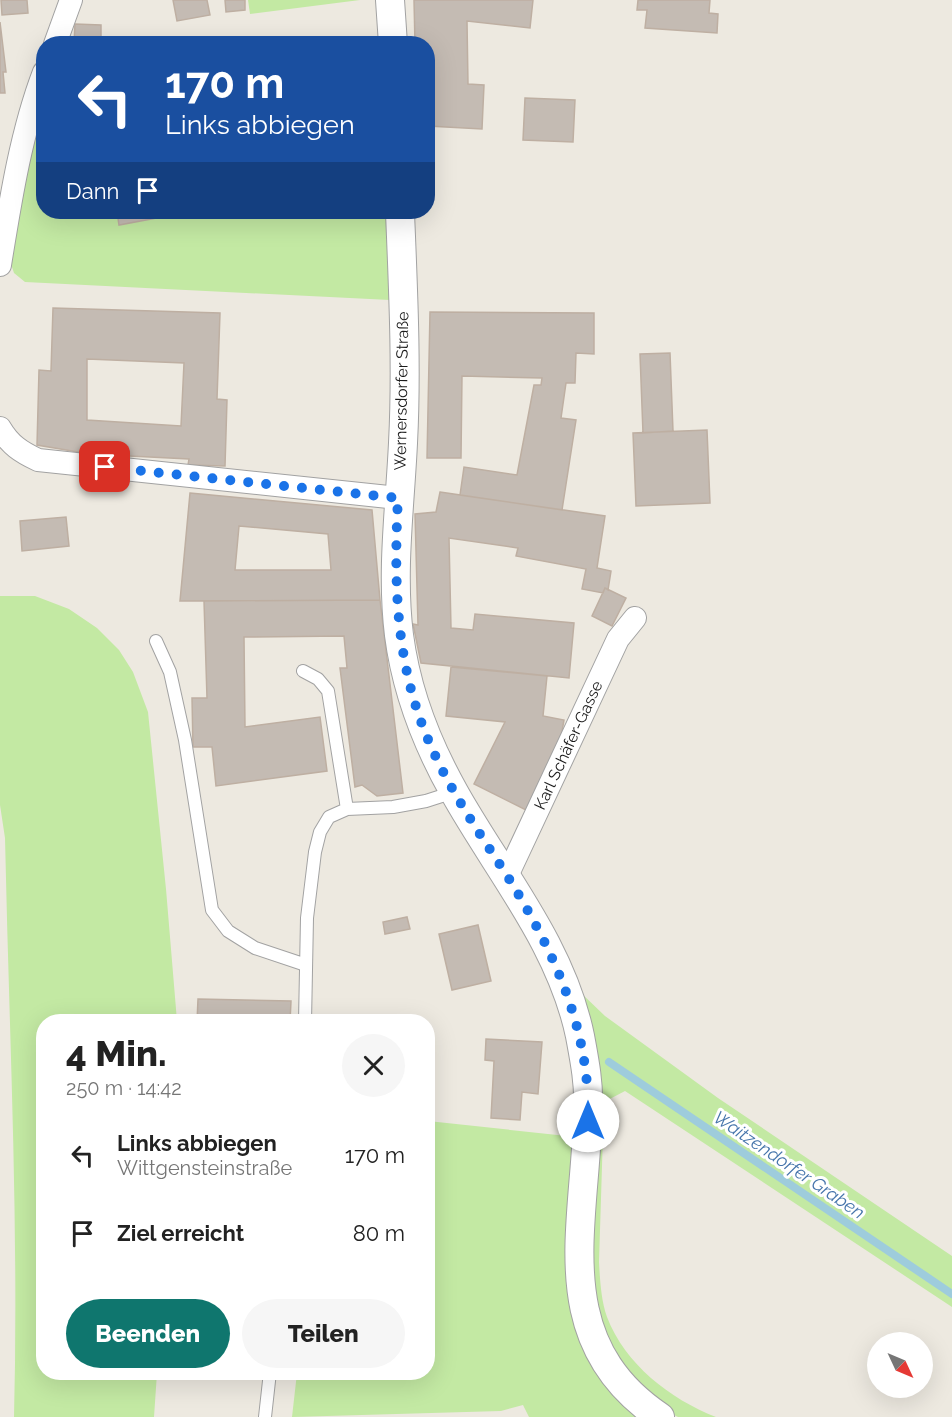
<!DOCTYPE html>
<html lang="de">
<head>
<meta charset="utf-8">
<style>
  :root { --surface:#fff; --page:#f6f6f6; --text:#222; --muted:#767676; --accent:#0f766e }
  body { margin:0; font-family:Raleway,sans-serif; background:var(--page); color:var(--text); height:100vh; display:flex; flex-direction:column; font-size:22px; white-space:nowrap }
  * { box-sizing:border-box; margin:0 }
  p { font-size:20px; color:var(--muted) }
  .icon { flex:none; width:33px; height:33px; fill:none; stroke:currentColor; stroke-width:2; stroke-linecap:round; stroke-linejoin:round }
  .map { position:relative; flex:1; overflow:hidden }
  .side { position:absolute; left:36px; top:1014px; width:399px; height:366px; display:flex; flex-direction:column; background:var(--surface); border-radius:24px; box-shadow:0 6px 24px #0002 }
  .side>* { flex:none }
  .hud { position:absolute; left:36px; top:36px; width:399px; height:183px; border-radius:24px; box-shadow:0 6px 24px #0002; background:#1a4fa0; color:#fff; overflow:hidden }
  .needle { width:39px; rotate:134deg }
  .fabs { position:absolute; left:867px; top:1332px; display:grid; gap:12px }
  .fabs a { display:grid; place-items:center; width:66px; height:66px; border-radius:50%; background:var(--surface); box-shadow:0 6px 24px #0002; font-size:30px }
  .pin { position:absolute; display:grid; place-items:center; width:51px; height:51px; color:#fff; margin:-26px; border-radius:12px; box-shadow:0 3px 9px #0006 }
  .me { position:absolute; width:66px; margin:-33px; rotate:0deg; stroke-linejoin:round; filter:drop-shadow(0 0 4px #0008) }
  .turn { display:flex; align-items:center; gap:21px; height:126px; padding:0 30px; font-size:27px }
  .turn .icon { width:78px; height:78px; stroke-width:2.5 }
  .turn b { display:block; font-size:42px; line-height:51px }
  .then { display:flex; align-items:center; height:57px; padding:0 30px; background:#0003; gap:12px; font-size:22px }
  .round { display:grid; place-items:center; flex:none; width:63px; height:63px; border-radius:32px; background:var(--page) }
  .head { display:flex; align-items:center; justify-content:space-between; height:102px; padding:0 30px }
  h1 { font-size:36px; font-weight:800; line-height:45px }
  .action { display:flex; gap:12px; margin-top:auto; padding:12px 30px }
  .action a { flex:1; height:69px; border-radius:36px; background:var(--accent); color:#fff; font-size:24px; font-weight:800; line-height:69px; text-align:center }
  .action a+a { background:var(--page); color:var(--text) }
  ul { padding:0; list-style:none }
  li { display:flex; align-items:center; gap:18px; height:78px; padding:0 30px }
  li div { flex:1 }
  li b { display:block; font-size:22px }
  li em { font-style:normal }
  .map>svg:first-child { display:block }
  .grass { fill:#c3e9a3 }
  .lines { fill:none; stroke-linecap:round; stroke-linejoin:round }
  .stream { stroke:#9eccdc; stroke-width:8 }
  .building { fill:#c4bbb3; stroke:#beafa2; stroke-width:1.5; fill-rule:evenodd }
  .service-casing { stroke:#a2a2a2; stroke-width:14 }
  .minor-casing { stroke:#a2a2a2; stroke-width:24 }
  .tertiary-casing { stroke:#a2a2a2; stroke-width:30 }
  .service { stroke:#fff; stroke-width:12 }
  .minor { stroke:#fff; stroke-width:22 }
  .tertiary { stroke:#fff; stroke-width:28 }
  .route { stroke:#1a73e8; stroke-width:10; stroke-dasharray:0 18 }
  .labels { text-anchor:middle; stroke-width:6; stroke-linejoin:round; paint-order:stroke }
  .street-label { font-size:16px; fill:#1b1b1b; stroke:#fff }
  .water-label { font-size:18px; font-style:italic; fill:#4675ab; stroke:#fff }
</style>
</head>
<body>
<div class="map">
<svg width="952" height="1417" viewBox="0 0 952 1417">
  <rect width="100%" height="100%" fill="#ede9e0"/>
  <path class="grass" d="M248 0H360L250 14Z
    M43 101 44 212H386L390 300 25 282 14 273 10 261 18 210Z
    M0 596H35L69 609 97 628 119 650 133 672 148 712 166 889 177 1021 44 1022V1372L157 1373 154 1417H14C19 1224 9 1031 5 838L0 805Z
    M580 992 605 1016 718 1098 952 1256V1307L625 1091 604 1102 599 1262C600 1280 601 1300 607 1317 625 1364 670 1399 716 1417H678L668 1412 614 1357 592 1288Z
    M428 1121 576 1137 570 1263 642 1417H529L523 1405 501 1411 292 1417 297 1373 428 1372Z"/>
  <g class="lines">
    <path class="stream" d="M609 1062 952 1294"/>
  </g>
  <path class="building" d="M1 0H27L28 13 2 15Z
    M173 0H207L210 15 177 21Z
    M225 0H245V10L226 12Z
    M414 0H533L530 28 467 21 468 84 484 85 482 129 428 126V44H415Z
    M638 0H710L709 13 718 14 717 33 645 28 647 10H637Z
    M0 22 6 72H3L5 93H0Z
    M75 24 101 25V44H74Z
    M525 98 575 100 573 142 523 140Z
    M117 212H172L173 215 119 225Z
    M53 308 220 313 217 399 227 400 225 466 188 465 189 459 90 454 37 445 39 370 51 371ZM87 359 184 363 181 426 87 420Z
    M430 312 594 313V354L576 353 575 383H566L561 418 576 420 562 510 460 495 464 467 517 475 534 385H541L542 378 462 376 461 458H427Z
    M670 353 673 431 643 433 640 354Z
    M707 430 710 503 636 506 633 433Z
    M440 492 605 516 597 568 611 571 608 590 605 588 603 593 582 589 586 569 516 556 518 548 449 538 451 628 473 630 475 614 574 623 569 678 421 663 413 624 418 625 415 514 436 512Z
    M190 493 372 510 380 600 180 601ZM239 526 328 534 331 570H235Z
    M66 517 69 546 22 551 20 521Z
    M605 588 626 598 612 626 592 616Z
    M380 600 403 793 377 796 362 785 355 787 340 668H347L344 636 244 637 245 727 320 717 327 771 216 786 212 747H193L192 698H207L204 601Z
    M451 667 547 676 543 716 564 720 561 737 526 810 474 784 505 722 446 716Z
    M407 917 410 929 385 934 383 922Z
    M478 925 491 981 452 990 439 934Z
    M198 999 291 1001 290 1022H197Z
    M486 1039 542 1042 538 1094 522 1092 520 1120 491 1118 494 1061 485 1060Z"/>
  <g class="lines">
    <g class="service-casing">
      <path id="service" d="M156 641 170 672 185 740 212 910 228 931 255 948 306 965
        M303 671 318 679 328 691 347 809
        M305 1022 307 918 315 852 320 832 329 817 347 809 393 807 426 801 454 792
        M265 1417 270 1372"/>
    </g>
    <g class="minor-casing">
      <path id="minor" d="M55 44 71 0
        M0 265C10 203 21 132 44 72
        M0 428C10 445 21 452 38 460L398 498
        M507 876 618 639 635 618"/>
    </g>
    <g class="tertiary-casing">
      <path id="tertiary" d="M390 0 393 44
        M400 212C403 288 407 366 403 443 400 507 391 571 399 635 406 689 427 744 454 792 498 871 561 944 580 1036 584 1058 589 1082 588 1106 587 1222 544 1339 660 1417"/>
    </g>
    <use href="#service" class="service"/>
    <use href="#minor" class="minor"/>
    <use href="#tertiary" class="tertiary"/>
  </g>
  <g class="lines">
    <path class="route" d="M105 467 398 498C394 578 395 657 425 732 445 783 476 828 506 874 553 949 591 1030 588 1121"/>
  </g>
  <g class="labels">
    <g class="street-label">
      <text transform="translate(401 391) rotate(-89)" y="6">Wernersdorfer Straße</text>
      <text transform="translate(568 745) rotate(-65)" y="6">Karl Schäfer-Gasse</text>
    </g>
    <g class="water-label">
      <text transform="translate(789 1165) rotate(34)" y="6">Waitzendorfer Graben</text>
    </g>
  </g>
</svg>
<div class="fabs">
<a><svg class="needle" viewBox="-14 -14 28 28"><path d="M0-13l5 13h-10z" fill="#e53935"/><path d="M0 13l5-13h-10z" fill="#767676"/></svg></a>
</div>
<div class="pin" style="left:105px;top:467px;background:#d93025"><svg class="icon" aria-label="arrive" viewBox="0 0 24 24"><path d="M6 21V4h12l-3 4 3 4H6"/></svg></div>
<svg class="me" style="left:588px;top:1121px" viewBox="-20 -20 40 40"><circle r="19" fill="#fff"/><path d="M0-13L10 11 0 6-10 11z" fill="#1a73e8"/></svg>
<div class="hud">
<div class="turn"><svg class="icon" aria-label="left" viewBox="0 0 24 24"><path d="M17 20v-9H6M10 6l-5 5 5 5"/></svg><div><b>170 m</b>Links abbiegen</div></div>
<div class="then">Dann<svg class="icon" aria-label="arrive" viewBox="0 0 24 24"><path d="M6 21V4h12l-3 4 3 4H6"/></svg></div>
</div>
<section class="side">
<div class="head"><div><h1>4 Min.</h1><p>250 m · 14:42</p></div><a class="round"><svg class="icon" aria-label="close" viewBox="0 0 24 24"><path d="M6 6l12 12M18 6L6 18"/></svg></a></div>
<ul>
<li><svg class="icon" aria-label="left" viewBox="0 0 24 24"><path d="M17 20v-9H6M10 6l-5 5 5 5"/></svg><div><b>Links abbiegen</b><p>Wittgensteinstraße</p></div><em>170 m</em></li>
<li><svg class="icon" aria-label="arrive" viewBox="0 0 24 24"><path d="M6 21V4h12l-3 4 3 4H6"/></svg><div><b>Ziel erreicht</b></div><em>80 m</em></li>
</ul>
<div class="action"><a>Beenden</a><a>Teilen</a></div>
</section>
</div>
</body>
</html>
